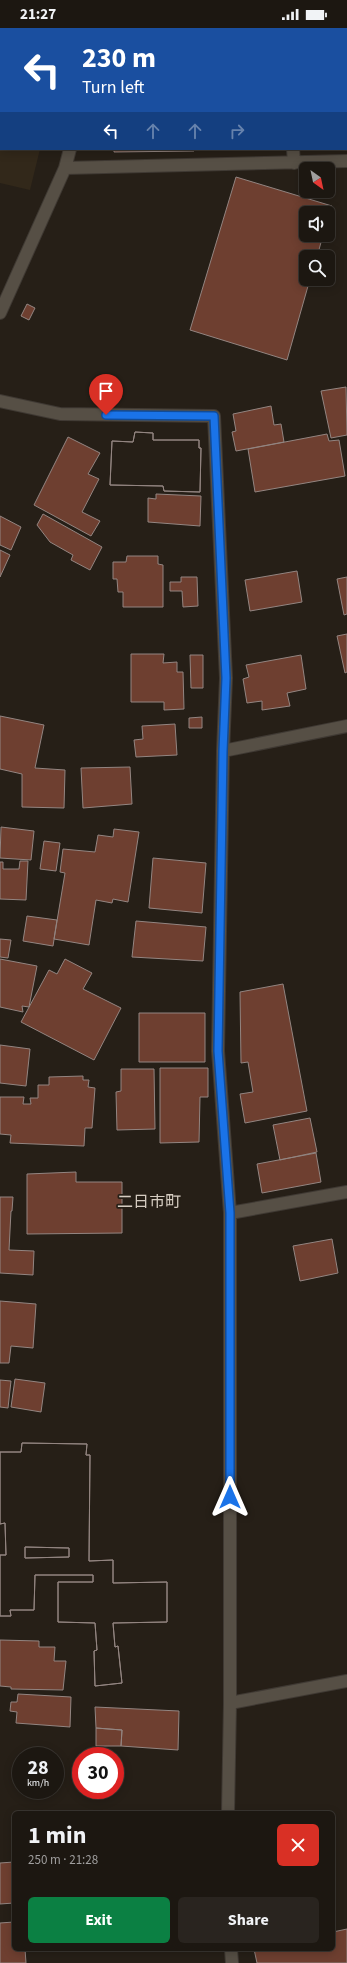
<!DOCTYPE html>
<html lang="en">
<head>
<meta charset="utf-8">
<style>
  :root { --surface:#1c1711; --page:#29241f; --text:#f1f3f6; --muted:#a09f9f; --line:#3a3631; --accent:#0b8043 }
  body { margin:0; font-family:"Source Sans 3","Noto Sans JP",sans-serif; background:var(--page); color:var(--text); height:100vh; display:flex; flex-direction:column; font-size:15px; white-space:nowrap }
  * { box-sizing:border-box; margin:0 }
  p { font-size:13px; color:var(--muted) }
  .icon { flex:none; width:22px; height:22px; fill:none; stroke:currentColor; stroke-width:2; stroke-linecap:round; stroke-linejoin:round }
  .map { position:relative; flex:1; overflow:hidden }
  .details { position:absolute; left:12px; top:1783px; width:323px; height:140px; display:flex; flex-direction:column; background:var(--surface); border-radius:6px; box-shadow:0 2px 10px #0003,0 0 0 1px var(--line) }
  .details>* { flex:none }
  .banner { position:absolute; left:0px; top:0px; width:347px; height:122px; box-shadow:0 2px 10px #0003,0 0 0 1px var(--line); background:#1a4fa0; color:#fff; overflow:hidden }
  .needle { width:26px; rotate:147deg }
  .controls { position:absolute; left:299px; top:134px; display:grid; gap:8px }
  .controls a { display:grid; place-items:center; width:36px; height:36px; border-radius:6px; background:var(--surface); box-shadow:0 2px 10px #0003,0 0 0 1px var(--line); font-size:20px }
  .speed { position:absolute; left:12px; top:1719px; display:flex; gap:8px; font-size:20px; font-weight:700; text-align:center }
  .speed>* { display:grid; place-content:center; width:52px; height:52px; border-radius:50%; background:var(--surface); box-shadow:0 2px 10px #0003,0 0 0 1px var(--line); line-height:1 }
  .speed small { font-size:10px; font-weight:400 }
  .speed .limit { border:6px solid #d22; background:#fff; color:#111 }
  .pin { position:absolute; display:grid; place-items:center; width:34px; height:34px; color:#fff; margin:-41px -17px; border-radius:50% 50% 50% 0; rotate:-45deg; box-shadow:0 0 4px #0007 }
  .pin .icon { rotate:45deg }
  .me { position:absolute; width:44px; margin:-22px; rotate:0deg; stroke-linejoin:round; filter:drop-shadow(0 0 3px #0008) }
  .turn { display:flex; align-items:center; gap:14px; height:84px; padding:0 16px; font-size:18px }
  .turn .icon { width:52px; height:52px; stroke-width:2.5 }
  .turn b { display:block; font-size:28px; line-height:34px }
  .lanes { display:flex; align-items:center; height:38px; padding:0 16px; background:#0003; justify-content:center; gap:20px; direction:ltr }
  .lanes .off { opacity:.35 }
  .round { display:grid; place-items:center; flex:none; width:42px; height:42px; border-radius:6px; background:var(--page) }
  .headline { display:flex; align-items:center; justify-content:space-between; height:68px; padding:0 16px }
  h1 { font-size:24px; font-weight:700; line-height:30px }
  .button { display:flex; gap:8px; margin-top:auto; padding:8px 16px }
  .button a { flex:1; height:46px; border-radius:6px; background:var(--accent); color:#fff; font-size:16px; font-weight:700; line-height:46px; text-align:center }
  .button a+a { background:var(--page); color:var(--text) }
  .status { display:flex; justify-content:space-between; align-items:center; height:28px; padding:0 20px; background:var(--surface); direction:ltr }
  .status svg { height:11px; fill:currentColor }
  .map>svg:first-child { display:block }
  .built { fill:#32281a }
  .building { fill:#6e3f30; stroke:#938581; fill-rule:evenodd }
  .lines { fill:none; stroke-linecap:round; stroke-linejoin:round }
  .street-casing { stroke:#3f3933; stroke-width:14 }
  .street { stroke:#564f45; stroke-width:12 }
  .route-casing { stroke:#114b97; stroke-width:10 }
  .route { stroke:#1a73e8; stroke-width:7 }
  .labels { text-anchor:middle; stroke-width:3.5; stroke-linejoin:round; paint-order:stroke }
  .quarter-label { font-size:16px; fill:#d4cbc0; stroke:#261f17 }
</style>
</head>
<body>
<div class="status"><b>21:27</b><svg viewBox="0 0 49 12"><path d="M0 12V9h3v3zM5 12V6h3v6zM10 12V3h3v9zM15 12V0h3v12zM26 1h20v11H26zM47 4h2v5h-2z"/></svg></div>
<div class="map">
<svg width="347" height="1935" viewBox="0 0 347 1935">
  <rect width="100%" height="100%" fill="#261f17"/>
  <path class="built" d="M0 0H67L1 1V121H40L30 162 0 155Z"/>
  <path class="building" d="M143 0H205L142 1Z
    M230 0H273L230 1Z
    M303 0H347V4L346 1Z
    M346 15H347L346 60Z
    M346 60H347L346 120Z
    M114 121H194V123L114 124Z
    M236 149 332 178 328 191V185H306V207H323L317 229H306V251H310L287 332 190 302Z
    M27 276 35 280 29 292 21 288Z
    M346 359 347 407 331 410 321 363Z
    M271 378 274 397 281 396 284 414 236 423 232 404 236 403 233 386Z
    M135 404 153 405V412H199V420H201L200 464 164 463 163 458 110 457 112 413 133 414Z
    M135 404 153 405V412H199V420H201L200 464 164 463 163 458 110 457 112 413 133 414Z
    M327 406 329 413 339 412 345 448 255 464 248 421Z
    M68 409 100 425 88 446 99 451 82 484 100 493 91 508 34 477Z
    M156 466 201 468 200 498 148 494V470L156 471Z
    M43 486 102 519 90 542 71 532 73 527 50 514 37 497Z
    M0 488 21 499 11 522 0 517Z
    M0 522 10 527 0 549Z
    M127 528H158V536L163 537V579H123V564H118L117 551H113V534H126Z
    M297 543 302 574 250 583 245 552Z
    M181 549H197L198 578 183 579 182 563H170V554H181Z
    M347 549V586L344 587 337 551Z
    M347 606V644L345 645 337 608Z
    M131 626H164L163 635 177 634V644H183L184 681 164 682V674H131Z
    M190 627H203V660H191Z
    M301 627 306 661 287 665 290 678 262 682V673L247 675 243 651 249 649 246 637Z
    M0 688 44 697 35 740 65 742 64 780 22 779V746L0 741Z
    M202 689V700H189V690Z
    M175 696 177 727 136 729 134 712 143 711 142 698Z
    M130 739 132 776 83 780 81 740Z
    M1 799 34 803 31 832 0 830Z
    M114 801 139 804 128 874 113 871 112 875 96 872 89 917 54 911 65 845 60 844 63 821 95 824 98 807 113 809Z
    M44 813 60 815 56 843 40 841Z
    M153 830 206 835 202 885 149 880Z
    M20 833H28L26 872 0 871V834H3V841H19Z
    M27 888 57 892 53 918 23 913Z
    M136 893 206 899 203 933 132 929Z
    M0 911 11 912 8 930 0 929Z
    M0 931 37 938 29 979 22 978 23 984 0 979Z
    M65 931 92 945 83 961 121 980 94 1032 21 994 49 942 57 946Z
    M283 956 307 1083 245 1095 240 1066 253 1064 248 1034 241 1035 240 964Z
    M139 985H205V1034H139Z
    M0 1017 30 1021 26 1058 0 1055Z
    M160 1040H208V1069H200L199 1114 160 1115Z
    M121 1041H154L155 1101 117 1102 116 1064 121 1063Z
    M83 1048V1052H89L88 1059 95 1060 92 1100H85L84 1118 10 1115 11 1107 0 1106V1069H24L23 1076H31L30 1070H38V1057H49V1049Z
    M310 1090 317 1124 280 1132 273 1097Z
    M316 1125 321 1154 262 1165 257 1136Z
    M76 1144V1154H122V1205L27 1206V1146Z
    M0 1169H13L12 1183H11L9 1222 34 1223 33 1247 0 1245Z
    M332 1211 338 1245 300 1253 293 1218Z
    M0 1273 36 1276 33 1320 11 1318 9 1335H0Z
    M15 1351 45 1355 41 1384 11 1379Z
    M0 1352 11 1353 8 1380 0 1379Z
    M22 1415 87 1416 86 1427H90L89 1533 113 1532V1555L167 1554V1594L113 1595 115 1619 118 1618 122 1655 95 1658 94 1623 97 1622 95 1595 58 1594V1554H93V1547H35L34 1582H10L11 1588H0V1527H6L5 1495 0 1496V1424H21ZM25 1519 69 1520V1529L25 1530Z
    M22 1415 87 1416 86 1427H90L89 1533 113 1532V1555L167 1554V1594L113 1595 115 1619 118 1618 122 1655 95 1658 94 1623 97 1622 95 1595 58 1594V1554H93V1547H35L34 1582H10L11 1588H0V1527H6L5 1495 0 1496V1424H21Z
    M25 1519 69 1520V1529L25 1530Z
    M0 1612 39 1613V1619H55L54 1633H66L63 1662 11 1661V1659L0 1658Z
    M18 1666 71 1669 70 1699 16 1695 17 1684 10 1683 11 1674H17Z
    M95 1679 179 1683 178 1722 121 1718 122 1702 96 1700Z
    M96 1700 122 1702 121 1718H96Z
    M14 1834V1875L0 1876V1835Z
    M14 1894V1921H25L26 1935H0V1895Z
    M347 1901V1935H257L254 1921H333V1904Z"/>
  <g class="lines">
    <g class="street-casing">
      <path id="street" d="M287 0V1
        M101 1 102 0
        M293 121 294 135
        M65 140 347 133
        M0 285 65 140 70 121
        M0 373 60 386 214 388 226 650 223 723 218 1023 230 1185V1675L228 1785
        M223 723 347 698
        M230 1185 347 1164
        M230 1675 347 1653
        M231 1921 232 1935"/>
    </g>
    <use href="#street" class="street"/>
  </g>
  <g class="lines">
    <g class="route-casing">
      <path id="route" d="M106 387 214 388 226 650 223 723 218 1023 230 1185V1469"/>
    </g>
    <use href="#route" class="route"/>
  </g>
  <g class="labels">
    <g class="quarter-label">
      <text x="149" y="1179">二日市町</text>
    </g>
  </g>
</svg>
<div class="controls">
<a><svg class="needle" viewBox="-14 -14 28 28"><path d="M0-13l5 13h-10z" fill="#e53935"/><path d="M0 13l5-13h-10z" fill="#a09f9f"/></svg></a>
<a><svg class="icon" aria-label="sound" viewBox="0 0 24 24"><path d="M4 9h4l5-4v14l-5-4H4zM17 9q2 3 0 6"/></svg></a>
<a><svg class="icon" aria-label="search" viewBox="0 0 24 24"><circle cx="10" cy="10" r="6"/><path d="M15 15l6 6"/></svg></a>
</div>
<div class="speed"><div>28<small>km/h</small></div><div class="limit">30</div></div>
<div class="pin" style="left:106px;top:387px;background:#d93025"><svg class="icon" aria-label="arrive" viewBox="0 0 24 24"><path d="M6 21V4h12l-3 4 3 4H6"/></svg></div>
<svg class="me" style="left:230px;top:1469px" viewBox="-20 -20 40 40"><path d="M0-17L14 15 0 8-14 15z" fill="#1a73e8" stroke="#fff" stroke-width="4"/></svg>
<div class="banner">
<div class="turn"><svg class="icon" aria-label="left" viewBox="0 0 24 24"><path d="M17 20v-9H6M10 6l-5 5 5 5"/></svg><div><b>230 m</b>Turn left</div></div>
<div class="lanes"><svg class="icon" aria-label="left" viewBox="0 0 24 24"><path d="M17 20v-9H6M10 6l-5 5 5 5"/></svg><svg class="icon off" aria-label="ahead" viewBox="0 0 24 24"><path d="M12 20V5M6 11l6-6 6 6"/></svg><svg class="icon off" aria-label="ahead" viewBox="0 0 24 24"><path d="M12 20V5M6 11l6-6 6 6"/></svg><svg class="icon off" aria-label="right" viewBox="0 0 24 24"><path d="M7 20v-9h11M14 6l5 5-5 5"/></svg></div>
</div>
<section class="details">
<div class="headline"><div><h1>1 min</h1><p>250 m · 21:28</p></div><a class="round" style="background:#d93025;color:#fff"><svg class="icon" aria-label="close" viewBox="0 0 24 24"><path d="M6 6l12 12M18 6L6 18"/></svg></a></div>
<div class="button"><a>Exit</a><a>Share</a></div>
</section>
</div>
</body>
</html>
